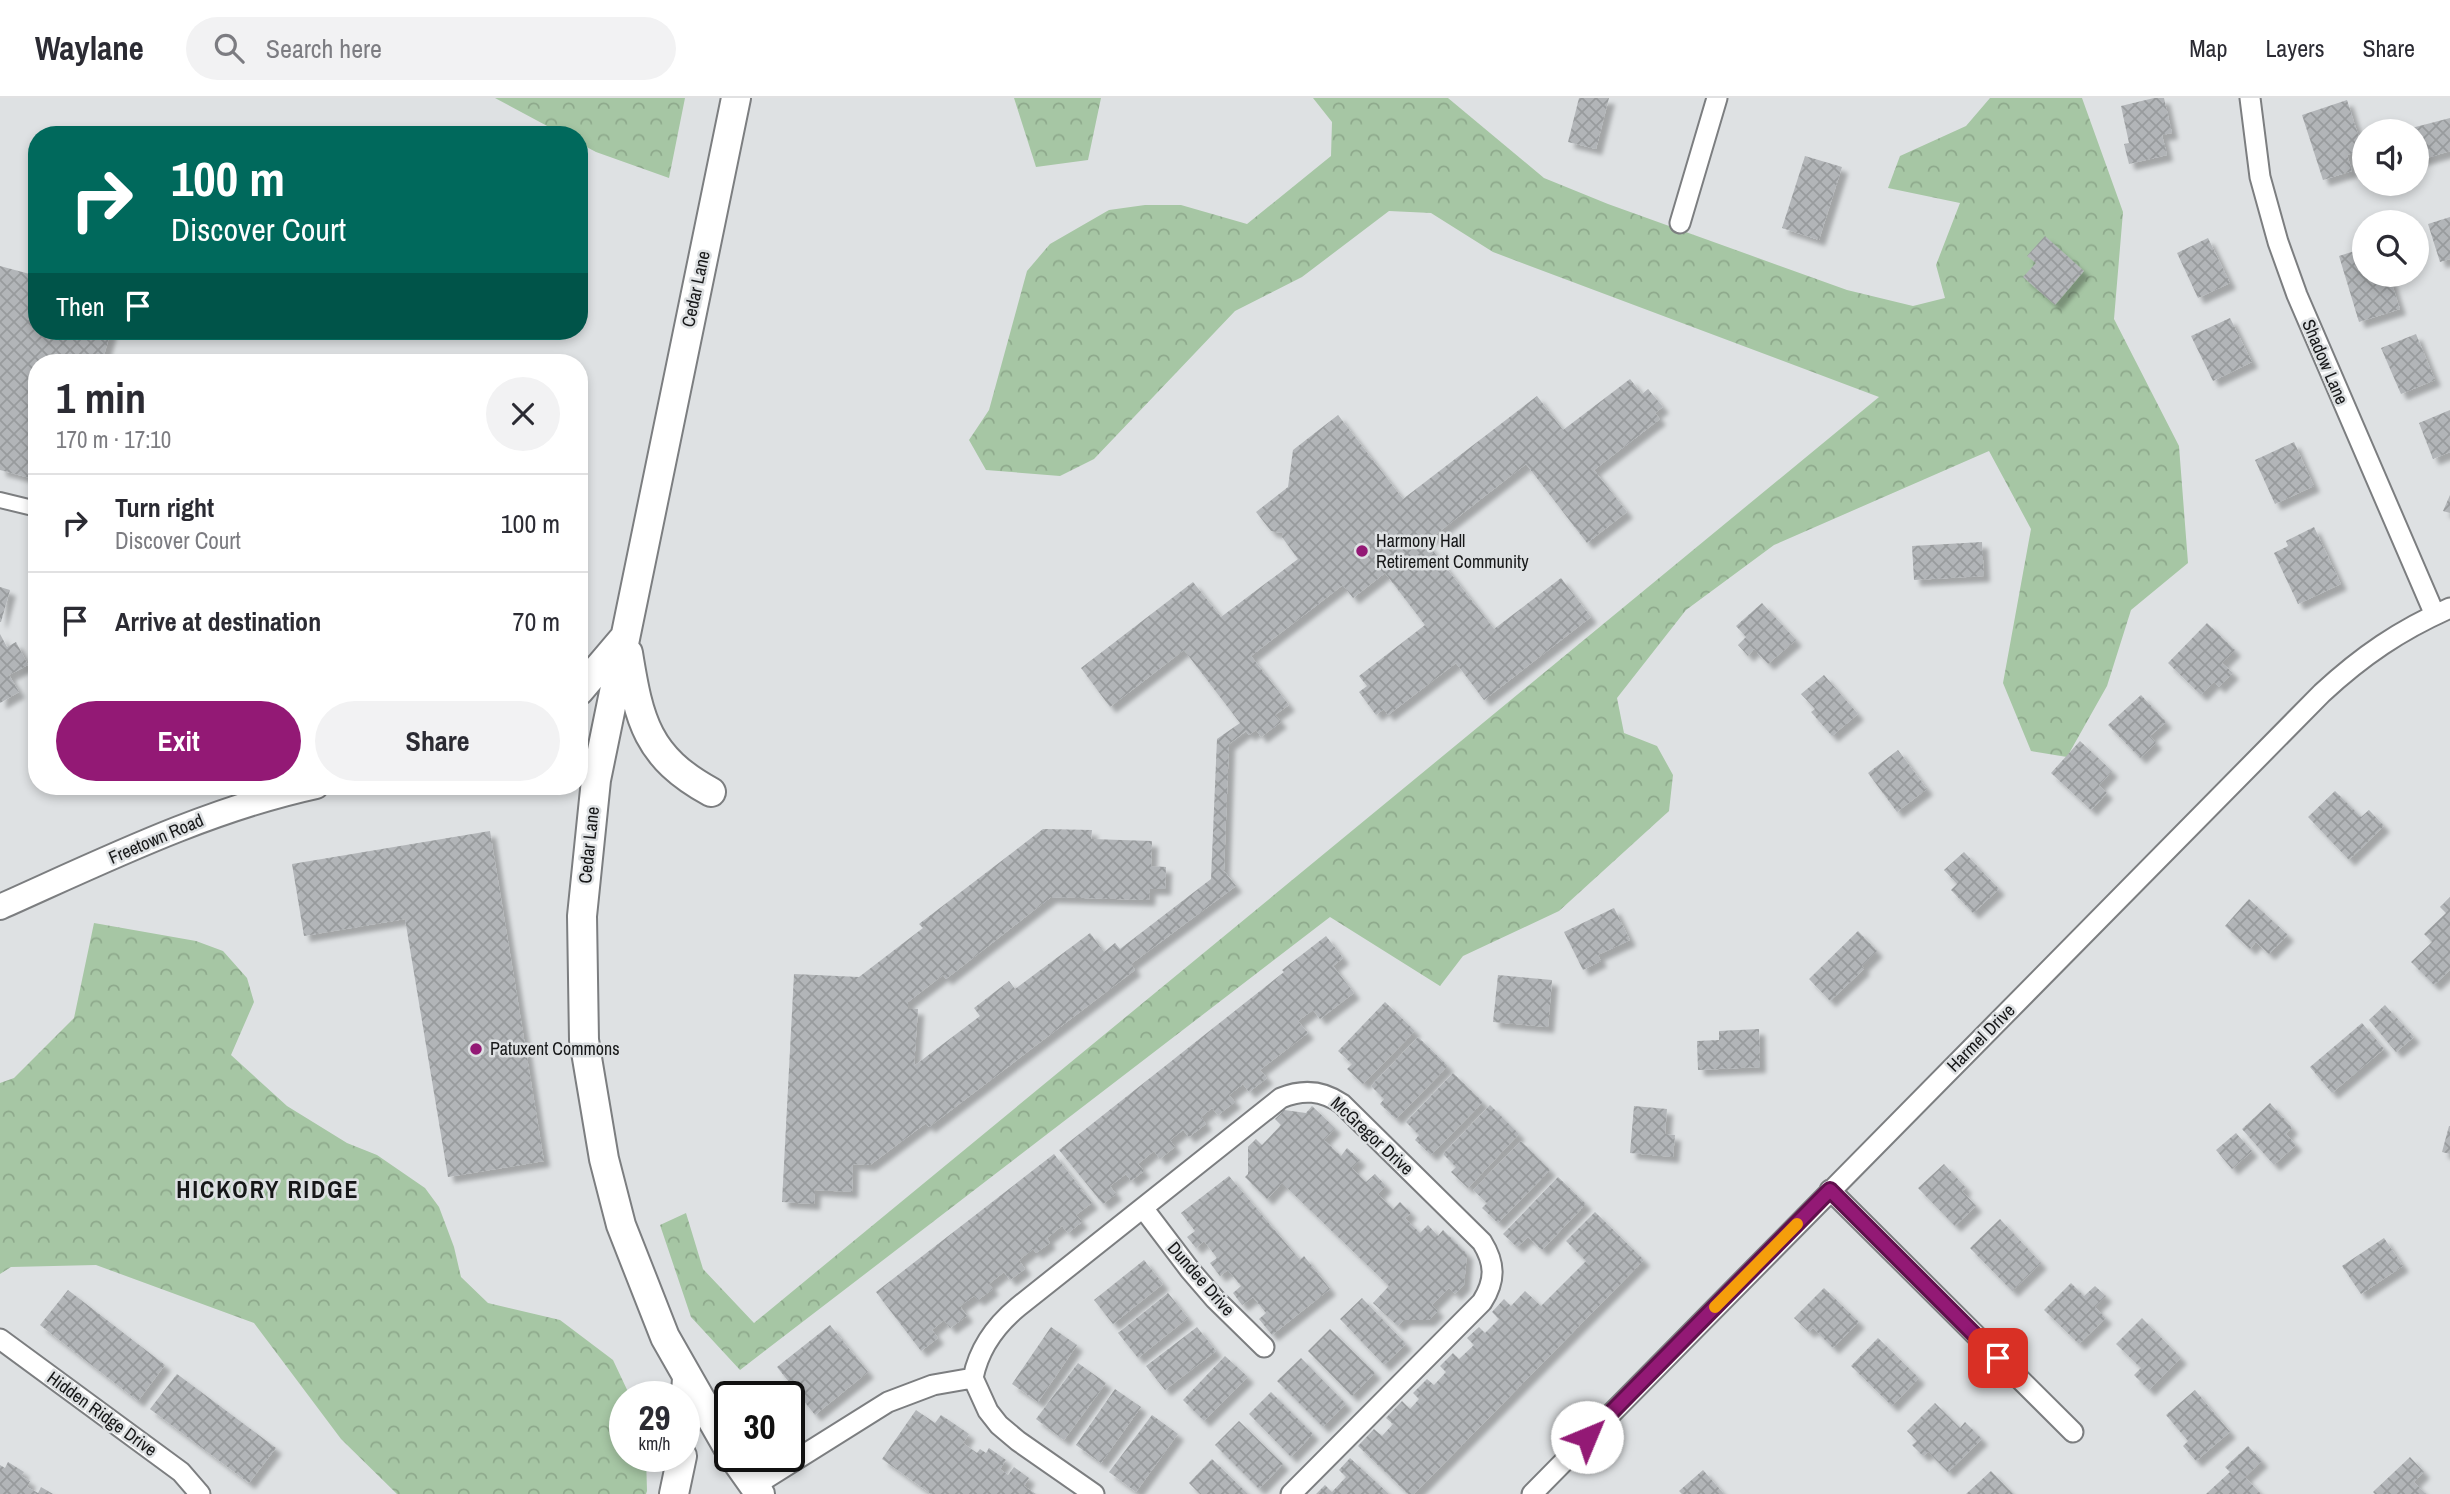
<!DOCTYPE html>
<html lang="en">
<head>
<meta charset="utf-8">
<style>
  :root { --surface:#fff; --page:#f2f2f3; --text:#2b2b33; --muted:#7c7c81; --line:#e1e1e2; --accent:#931975 }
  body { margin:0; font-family:"Archivo Narrow",sans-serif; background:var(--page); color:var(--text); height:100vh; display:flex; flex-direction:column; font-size:26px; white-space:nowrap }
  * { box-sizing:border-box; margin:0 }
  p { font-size:23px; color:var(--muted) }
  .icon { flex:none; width:38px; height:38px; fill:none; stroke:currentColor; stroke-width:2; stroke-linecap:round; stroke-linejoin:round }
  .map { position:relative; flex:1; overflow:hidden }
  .panel { position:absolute; left:28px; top:256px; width:560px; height:441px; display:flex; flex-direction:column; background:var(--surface); border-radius:28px; box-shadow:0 4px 10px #0003 }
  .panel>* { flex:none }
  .hud { position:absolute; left:28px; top:28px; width:560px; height:214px; border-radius:28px; box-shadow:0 4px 10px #0003; background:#00695c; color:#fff; overflow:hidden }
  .tools { position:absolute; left:2352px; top:21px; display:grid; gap:14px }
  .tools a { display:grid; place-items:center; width:77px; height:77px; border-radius:50%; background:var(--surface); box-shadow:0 4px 10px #0003; font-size:35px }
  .speed { position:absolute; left:609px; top:1283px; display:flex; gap:14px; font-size:35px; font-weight:700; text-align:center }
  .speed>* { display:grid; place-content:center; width:91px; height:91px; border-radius:50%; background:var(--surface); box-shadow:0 4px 10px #0003; line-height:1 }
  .speed small { font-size:18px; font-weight:400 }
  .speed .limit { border:4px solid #111; border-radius:10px; background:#fff; color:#111 }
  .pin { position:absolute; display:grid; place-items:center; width:60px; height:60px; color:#fff; margin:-30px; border-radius:14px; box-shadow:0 4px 10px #0006 }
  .me { position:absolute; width:77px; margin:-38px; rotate:45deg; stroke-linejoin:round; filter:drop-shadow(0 0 5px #0008) }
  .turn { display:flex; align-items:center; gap:24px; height:147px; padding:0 28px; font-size:32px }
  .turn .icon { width:91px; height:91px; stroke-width:2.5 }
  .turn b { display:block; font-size:49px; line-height:60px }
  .then { display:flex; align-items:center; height:66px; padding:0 28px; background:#0003; gap:14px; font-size:26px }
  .round { display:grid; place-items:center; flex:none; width:74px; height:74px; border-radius:37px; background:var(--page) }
  .headline { display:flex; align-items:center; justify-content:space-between; height:119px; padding:0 28px }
  h1 { font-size:42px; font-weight:800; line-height:52px }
  .button { display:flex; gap:14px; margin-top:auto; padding:14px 28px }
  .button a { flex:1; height:80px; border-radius:42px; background:var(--accent); color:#fff; font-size:28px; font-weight:800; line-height:80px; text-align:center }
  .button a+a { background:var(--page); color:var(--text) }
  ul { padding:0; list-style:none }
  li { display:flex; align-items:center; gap:21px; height:98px; padding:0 28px; border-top:2px solid var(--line) }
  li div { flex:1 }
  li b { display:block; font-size:26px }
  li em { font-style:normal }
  header { display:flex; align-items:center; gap:42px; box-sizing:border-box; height:98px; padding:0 35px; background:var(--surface); border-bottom:2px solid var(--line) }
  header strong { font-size:33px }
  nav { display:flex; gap:38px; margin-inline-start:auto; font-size:24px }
  .search { width:490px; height:63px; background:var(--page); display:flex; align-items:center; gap:18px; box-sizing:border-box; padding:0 24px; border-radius:38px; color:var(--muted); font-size:26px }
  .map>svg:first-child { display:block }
  .forest { fill:url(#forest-crowns) }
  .building { fill:url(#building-cross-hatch); filter:url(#shadow) }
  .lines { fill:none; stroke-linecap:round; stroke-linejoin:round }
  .pedestrian-casing { stroke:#7c7e80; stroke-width:18 }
  .minor-casing { stroke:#7c7e80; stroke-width:23 }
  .tertiary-casing { stroke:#7c7e80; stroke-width:28 }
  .secondary-casing { stroke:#7c7e80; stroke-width:32 }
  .pedestrian { stroke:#fff; stroke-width:14 }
  .minor { stroke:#fff; stroke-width:19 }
  .tertiary { stroke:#fff; stroke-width:24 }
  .secondary { stroke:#fff; stroke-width:28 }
  .route-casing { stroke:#60104c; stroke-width:18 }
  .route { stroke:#931975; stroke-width:12 }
  .slow { stroke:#f59e0b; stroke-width:12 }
  .poi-dot { fill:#931975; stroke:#dee1e3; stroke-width:2.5 }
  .labels { text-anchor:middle; stroke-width:5; stroke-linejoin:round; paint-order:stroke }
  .street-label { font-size:18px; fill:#161718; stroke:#dee1e3 }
  .poi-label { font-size:18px; fill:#161718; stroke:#dee1e3; text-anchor:start }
  .district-label { font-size:24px; font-weight:bold; letter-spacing:2px; fill:#161718; stroke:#dee1e3 }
</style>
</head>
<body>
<header>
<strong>Waylane</strong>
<div class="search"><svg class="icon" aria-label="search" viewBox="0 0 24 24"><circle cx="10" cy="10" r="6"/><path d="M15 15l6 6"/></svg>Search here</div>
<nav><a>Map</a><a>Layers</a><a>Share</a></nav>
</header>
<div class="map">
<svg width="2450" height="1396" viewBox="0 0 2450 1396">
  <defs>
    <pattern id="forest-crowns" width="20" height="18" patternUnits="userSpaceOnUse" patternTransform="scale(1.75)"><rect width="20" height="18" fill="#a6c6a4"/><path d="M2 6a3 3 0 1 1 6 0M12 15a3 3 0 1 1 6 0" fill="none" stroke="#8ea98c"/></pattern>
    <pattern id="building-cross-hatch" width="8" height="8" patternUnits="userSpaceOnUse" patternTransform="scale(1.75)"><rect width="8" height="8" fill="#b2b5b8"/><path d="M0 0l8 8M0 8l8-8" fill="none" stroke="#989b9d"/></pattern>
    <filter id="shadow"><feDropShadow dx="6" dy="6" stdDeviation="2" flood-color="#0004"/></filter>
  </defs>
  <rect width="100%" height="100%" fill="#dee1e3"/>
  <path class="forest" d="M495 0H685L669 80 596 54 579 45V37H564Z
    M1014 0H1101L1088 62 1036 69Z
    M1313 0H1448L1544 80 1608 106 1847 192 1913 208 1945 200 1936 167 1960 105 1888 90 1900 58 1966 28 1990 0H2082L2123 114 2114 221 2179 348 2188 465 2131 512 2107 588 2067 659 2031 653 2003 585 2031 431 1989 353 1774 447 1686 512 1617 600 1624 635 1657 648 1673 677 1669 713 1559 813 1463 858 1440 888 1330 819 740 1272 691 1219 660 1127 686 1115 703 1171 754 1225 1879 299 1493 154 1431 115 1389 113 1302 179 1235 213 1094 361 1060 378 986 372 969 342 989 312 1027 173 1050 146 1109 112 1145 107H1181L1247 126 1331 58 1332 24Z
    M94 825 196 843 223 853 247 880 254 904 231 957 287 1008 347 1045 377 1057 425 1090 439 1109 454 1149 461 1179 488 1205 560 1222 613 1262 630 1298H625V1358H646L647 1393 646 1396H397L341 1341 254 1225 96 1167 11 1169 0 1176V985L14 980 74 920Z"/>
  <path class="building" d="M1579 0H1609L1596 51 1568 44Z
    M2154 0H2164L2172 35 2162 37 2167 57 2129 66 2124 46 2129 45 2121 8Z
    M2347 2 2363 52 2347 57 2352 73 2323 82 2302 17Z
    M2450 20V53L2417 63V33L2404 32Z
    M1805 58 1842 69 1819 142 1782 130Z
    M2450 119V161L2440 164 2428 126Z
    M2045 138 2084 173 2055 207 2023 179 2036 165 2027 158Z
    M2208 140 2230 185 2198 200 2177 155Z
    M2364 150V177H2389L2400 211 2359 224 2339 158Z
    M0 168 37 178V233H111L102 264H37V382L0 372Z
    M2230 220 2252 264 2213 283 2191 238Z
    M2416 236 2435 282 2401 296 2381 250Z
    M1630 281 1642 296 1648 291 1663 309 1655 315 1660 321 1594 372 1627 414 1587 445 1526 366 1426 444 1494 531 1561 480 1591 519 1484 602 1456 565 1388 617 1384 611 1376 617 1359 594 1367 588 1359 578 1425 527 1385 475 1353 500 1343 487 1251 558 1289 607 1275 617 1281 624 1261 639 1256 632 1249 637 1246 633 1229 646 1224 773 1236 788 1131 866 1135 872 929 1029 926 1025 870 1067 853 1066 852 1094 815 1092 814 1106 782 1104 794 876 859 879 923 830 919 826 1043 731 1092 732 1091 741 1152 743 1151 768 1166 769 1165 791H1150L1149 802 1051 799 946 881 943 877 908 904V911H918L914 968 980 918 974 910 1009 883 1015 891 1090 835 1104 854 1115 845 1120 851 1211 781 1217 641 1240 625 1184 552 1110 609 1081 570 1193 484 1221 519 1298 461 1282 439V435L1271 433 1256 414 1288 389 1293 352 1338 317 1403 401 1537 298 1563 332Z
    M2450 312V354L2433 361 2419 325Z
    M2294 344 2314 388 2275 406 2255 362Z
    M2450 397V415L2443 413Z
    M2314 429 2341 486 2298 506 2274 455 2288 448 2286 443Z
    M1982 444 1984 478 1914 482 1912 448Z
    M0 489 10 492 1 524H0Z
    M1762 505 1796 542 1768 566 1754 551 1748 558 1738 547 1746 539 1736 528Z
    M2207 525 2235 552 2222 565 2233 575 2219 589 2214 584 2201 597 2168 565Z
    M0 536 7 549 16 544 28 567 9 577 19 594 0 605Z
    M1824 577 1858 616 1832 638 1811 614 1815 611 1801 596Z
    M2141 597 2166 624 2150 638 2156 645 2140 660 2108 627Z
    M2080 643 2112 673 2099 687 2107 695 2091 712 2051 675Z
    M1898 652 1927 691 1897 714 1868 675Z
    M2335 693 2361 719 2369 712 2384 728 2349 762 2308 719Z
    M490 733 544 1063 448 1079 405 821 304 838 292 766Z
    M1964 754 1999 791 1973 815 1951 792 1957 786 1944 772Z
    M2450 799V872L2434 887 2411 864 2432 844 2424 836 2446 815 2440 809Z
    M2249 801 2288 837 2269 856 2256 844 2250 851 2225 828Z
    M1614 810 1630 842 1598 857 1601 863 1583 872 1564 834Z
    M1858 833 1877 853 1862 868 1864 871 1830 903 1809 881Z
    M1326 838 1343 860 1333 868 1354 895 1320 921 1313 912 1298 923 1308 935 1260 972 1267 980 1249 994 1243 986 1229 997 1235 1004 1218 1017 1212 1010 1201 1019 1206 1026 1189 1039 1183 1032 1170 1042 1175 1049 1160 1061 1154 1053 1138 1066 1144 1073 1131 1083 1126 1076 1110 1088 1116 1096 1103 1106 1059 1052 1284 874 1282 872Z
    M1498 877 1552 882 1548 929 1493 924Z
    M1385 904 1415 933 1363 986 1347 971 1352 966 1338 953Z
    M2385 907 2414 939 2396 954 2369 922Z
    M2362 925 2384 951 2332 995 2310 969Z
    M1759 931 1760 969 1698 972 1697 943 1719 942V933Z
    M1418 939 1448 968 1396 1021 1380 1006 1384 1001 1371 988Z
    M1453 975 1483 1004 1431 1057 1415 1042 1419 1037 1406 1024Z
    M2270 1005 2292 1030 2286 1036 2296 1047 2274 1067 2242 1031Z
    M1490 1007 1519 1036 1468 1090 1451 1074 1456 1069 1443 1056Z
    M1312 1008 1335 1030 1324 1042 1341 1058 1347 1050 1360 1062 1352 1070 1366 1084 1375 1076 1386 1088 1378 1096 1393 1111 1400 1104 1411 1115 1405 1120 1420 1135 1428 1127 1438 1138 1443 1132 1467 1156 1464 1187 1455 1196 1449 1190 1432 1207 1438 1213 1429 1222H1404L1398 1228 1373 1205 1389 1188 1337 1138 1282 1085 1267 1101 1245 1079 1248 1076V1049L1256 1041 1262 1047 1281 1027 1275 1021 1284 1012 1306 1015Z
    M1634 1008 1667 1011 1665 1036 1675 1037 1673 1059 1630 1055Z
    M2449 1028H2450V1056L2442 1054Z
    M2236 1035 2252 1053 2232 1071 2216 1052Z
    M1521 1043 1550 1072 1498 1125 1482 1110 1487 1105 1473 1092Z
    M1054 1056 1092 1105 1076 1117 1082 1124 1068 1135 1062 1128 1047 1140 1050 1145 1036 1155 1033 1151 1019 1162 1025 1171 1010 1182 1004 1174 989 1186 993 1191 978 1202 974 1198 960 1208 967 1218 950 1230 944 1222 932 1232 938 1240 921 1253 876 1194Z
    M1944 1066 1966 1090 1962 1093 1976 1108 1955 1128 1918 1090Z
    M1229 1078 1300 1162 1304 1158 1330 1191 1272 1237 1259 1221 1266 1215 1253 1199 1242 1207 1233 1195 1241 1188 1228 1172 1220 1178 1210 1165 1217 1160 1204 1143 1196 1150 1187 1139 1195 1133 1181 1115Z
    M1558 1079 1586 1106 1542 1152 1528 1139 1517 1149 1503 1136Z
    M1595 1114 1644 1162 1414 1396H1408L1358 1348 1374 1331 1382 1338 1393 1326 1386 1320 1402 1303 1410 1311 1419 1301 1413 1295 1427 1281 1434 1287 1446 1274 1440 1268 1453 1255 1459 1261 1474 1247 1467 1240 1479 1229 1485 1235 1499 1221 1492 1214 1504 1201 1511 1208 1525 1193 1541 1208 1586 1163 1566 1143Z
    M2000 1121 2041 1165 2012 1193 1970 1150Z
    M2384 1140 2403 1168 2361 1196 2342 1168Z
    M1144 1162 1163 1186 1113 1226 1094 1202Z
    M2071 1185 2084 1198 2095 1188 2106 1198 2095 1209 2106 1220 2079 1246 2044 1212Z
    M1824 1190 1859 1224 1833 1250 1813 1230 1809 1234 1794 1220Z
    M68 1192 165 1267 138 1303 40 1227Z
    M1168 1195 1188 1220 1138 1260 1118 1235Z
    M1362 1200 1406 1246 1384 1267 1340 1221Z
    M2142 1220 2181 1260 2149 1292 2134 1277 2141 1270 2116 1246Z
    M830 1227 868 1274 815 1317 777 1269Z
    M1051 1229 1077 1247 1038 1304 1012 1286Z
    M1197 1229 1216 1253 1165 1292 1146 1268Z
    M1330 1231 1375 1275 1352 1298 1308 1253Z
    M1878 1240 1919 1280 1892 1308 1851 1268Z
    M1225 1258 1248 1279 1204 1323 1183 1302Z
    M1301 1260 1346 1306 1323 1329 1277 1283Z
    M1078 1265 1106 1285 1064 1342 1036 1321Z
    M177 1276 276 1350 249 1385 150 1311Z
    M1115 1291 1141 1309 1101 1365 1076 1347Z
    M2195 1292 2230 1334 2196 1363 2183 1348 2188 1343 2166 1317Z
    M1271 1294 1313 1336 1291 1359 1249 1316Z
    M1935 1305 1960 1330 1965 1324 1982 1341 1948 1374 1928 1354 1923 1358 1912 1347 1917 1343 1907 1333Z
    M916 1312 935 1325 941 1317 953 1325 969 1336 963 1345 977 1355 980 1351 986 1355 989 1350 1006 1362 1000 1371 1008 1377 1014 1369 1029 1380 1024 1388 1036 1396H931L882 1361Z
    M1152 1317 1178 1336 1136 1394 1109 1374Z
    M1239 1323 1283 1366 1259 1391 1215 1347Z
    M2248 1348 2262 1363 2245 1379 2261 1396H2206L2230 1374 2225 1369Z
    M2410 1359 2424 1374 2414 1384 2426 1396H2375L2373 1394Z
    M1350 1360 1389 1396H1316L1325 1387 1332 1394 1346 1379 1339 1372Z
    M1212 1361 1248 1396H1200L1189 1385Z
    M8 1364 24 1374 21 1378 30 1383 27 1389 38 1395 41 1389 53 1396H0V1367L5 1370Z
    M1703 1372 1724 1396H1682L1679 1393Z
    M1991 1373 2013 1396H1966Z"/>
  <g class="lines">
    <g class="pedestrian-casing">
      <path id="pedestrian" d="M0 402 37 411"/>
    </g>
    <g class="minor-casing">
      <path id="minor" d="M2250 0 2260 79 2278 144 2297 197 2435 517
        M1680 125 1717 0
        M1830 1092 2073 1334
        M1143 1110 1190 1172 1215 1201 1264 1249
        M0 1241 181 1374 200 1396
        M754 1388 888 1304 933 1287 973 1280
        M1094 1396 1018 1343 999 1327 988 1313 973 1280C979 1250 995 1228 1018 1209L1281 1000C1303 991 1322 992 1342 1006L1482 1144C1495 1165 1496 1182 1482 1204L1291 1396
        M1532 1396 2322 595C2362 558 2400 532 2450 510"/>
    </g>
    <g class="tertiary-casing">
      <path id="tertiary" d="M0 809C103 763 206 712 316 688"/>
    </g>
    <g class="secondary-casing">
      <path id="secondary" d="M628 555C639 623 647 659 711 694
        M579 593 624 540
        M684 1329 687 1280
        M730 1353 665 1239 621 1127 604 1061 584 942 582 818 596 682 736 0
        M733 1358 760 1396
        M674 1396 682 1358"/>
    </g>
    <use href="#pedestrian" class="pedestrian"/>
    <use href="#minor" class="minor"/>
    <use href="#tertiary" class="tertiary"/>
    <use href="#secondary" class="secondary"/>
  </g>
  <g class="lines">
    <g class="route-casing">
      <path id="route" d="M1587 1339 1830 1092 1998 1260"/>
    </g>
    <use href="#route" class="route"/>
    <path class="slow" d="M1715 1209 1797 1126"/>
  </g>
  <g class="poi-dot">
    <circle cx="1362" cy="453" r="7"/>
    <circle cx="476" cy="951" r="7"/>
  </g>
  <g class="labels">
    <g class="street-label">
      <text transform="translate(696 191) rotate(-78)" y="6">Cedar Lane</text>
      <text transform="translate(2325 264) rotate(67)" y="6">Shadow Lane</text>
      <text transform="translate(156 741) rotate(-23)" y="6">Freetown Road</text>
      <text transform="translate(589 747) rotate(-84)" y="6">Cedar Lane</text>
      <text transform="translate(1981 940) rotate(-45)" y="6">Harmel Drive</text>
      <text transform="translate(1372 1038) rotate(43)" y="6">McGregor Drive</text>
      <text transform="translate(1201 1181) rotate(49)" y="6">Dundee Drive</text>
      <text transform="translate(102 1316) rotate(36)" y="6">Hidden Ridge Drive</text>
    </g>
    <g class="poi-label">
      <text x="1376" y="449">Harmony Hall<tspan x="1376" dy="21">Retirement Community</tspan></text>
      <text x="490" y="957">Patuxent Commons</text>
    </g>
    <g class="district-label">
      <text x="268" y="1100">HICKORY RIDGE</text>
    </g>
  </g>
</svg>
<div class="tools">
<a><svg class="icon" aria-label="sound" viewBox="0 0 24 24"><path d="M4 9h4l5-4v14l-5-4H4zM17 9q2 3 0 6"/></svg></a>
<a><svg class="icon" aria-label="search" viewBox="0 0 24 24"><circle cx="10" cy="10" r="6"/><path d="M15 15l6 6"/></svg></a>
</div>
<div class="speed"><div>29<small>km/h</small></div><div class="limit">30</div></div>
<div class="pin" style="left:1998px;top:1260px;background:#d93025"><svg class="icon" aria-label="arrive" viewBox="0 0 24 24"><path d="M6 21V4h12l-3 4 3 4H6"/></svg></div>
<svg class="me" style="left:1587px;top:1339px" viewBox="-20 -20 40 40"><circle r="19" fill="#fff"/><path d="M0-13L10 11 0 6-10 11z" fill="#931975"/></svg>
<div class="hud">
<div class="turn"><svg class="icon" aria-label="right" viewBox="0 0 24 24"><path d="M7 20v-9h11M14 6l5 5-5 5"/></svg><div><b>100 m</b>Discover Court</div></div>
<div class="then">Then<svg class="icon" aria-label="arrive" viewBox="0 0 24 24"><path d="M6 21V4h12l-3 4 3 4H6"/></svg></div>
</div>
<section class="panel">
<div class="headline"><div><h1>1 min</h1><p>170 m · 17:10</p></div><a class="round"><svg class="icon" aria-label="close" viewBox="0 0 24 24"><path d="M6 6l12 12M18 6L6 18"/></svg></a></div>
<ul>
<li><svg class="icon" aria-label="right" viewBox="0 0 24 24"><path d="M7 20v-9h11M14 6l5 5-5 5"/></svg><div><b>Turn right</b><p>Discover Court</p></div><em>100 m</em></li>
<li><svg class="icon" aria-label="arrive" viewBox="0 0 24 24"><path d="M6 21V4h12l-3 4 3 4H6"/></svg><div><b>Arrive at destination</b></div><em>70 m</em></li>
</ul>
<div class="button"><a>Exit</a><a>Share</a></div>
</section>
</div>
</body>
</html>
